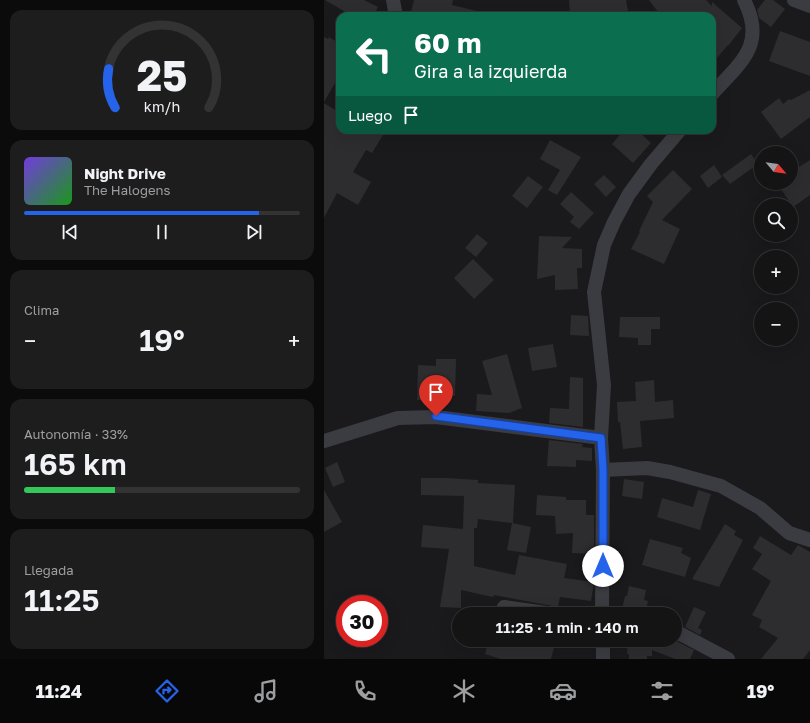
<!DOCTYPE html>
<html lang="es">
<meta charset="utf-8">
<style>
:root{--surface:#141415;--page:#1d1d1e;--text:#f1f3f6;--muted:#9d9ea0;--line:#333334;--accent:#2563eb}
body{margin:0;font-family:"Golos Text",sans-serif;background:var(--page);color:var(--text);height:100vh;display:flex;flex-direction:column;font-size:15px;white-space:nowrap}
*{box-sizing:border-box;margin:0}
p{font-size:13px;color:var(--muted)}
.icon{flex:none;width:22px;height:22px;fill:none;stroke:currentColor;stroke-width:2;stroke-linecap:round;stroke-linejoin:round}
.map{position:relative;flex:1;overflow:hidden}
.side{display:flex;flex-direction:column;gap:10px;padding:10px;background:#0b0b0c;width:324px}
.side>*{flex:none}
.hud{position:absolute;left:12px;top:12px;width:380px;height:122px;border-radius:12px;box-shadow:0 4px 16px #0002,0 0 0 1px var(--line);background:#0b6e4f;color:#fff;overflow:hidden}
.needle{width:26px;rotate:119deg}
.buttons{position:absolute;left:430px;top:146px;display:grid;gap:8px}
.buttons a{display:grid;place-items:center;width:44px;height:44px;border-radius:50%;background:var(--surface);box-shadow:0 4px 16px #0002,0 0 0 1px var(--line);font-size:20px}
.speed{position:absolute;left:12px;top:595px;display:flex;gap:8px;font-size:20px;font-weight:700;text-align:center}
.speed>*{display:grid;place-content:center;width:52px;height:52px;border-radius:50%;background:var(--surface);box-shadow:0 4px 16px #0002,0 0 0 1px var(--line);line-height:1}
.speed .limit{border:6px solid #d22;background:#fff;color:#111}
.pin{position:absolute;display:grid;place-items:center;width:34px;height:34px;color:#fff;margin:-41px -17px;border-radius:50% 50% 50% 0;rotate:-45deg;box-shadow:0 0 4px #0007}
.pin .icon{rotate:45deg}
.me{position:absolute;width:44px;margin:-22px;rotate:0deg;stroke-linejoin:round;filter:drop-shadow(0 0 3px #0008)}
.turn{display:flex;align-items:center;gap:14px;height:84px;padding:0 12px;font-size:18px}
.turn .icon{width:52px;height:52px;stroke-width:2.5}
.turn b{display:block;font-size:28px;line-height:34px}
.then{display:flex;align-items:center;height:38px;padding:0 12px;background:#0003;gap:8px;font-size:15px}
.big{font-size:30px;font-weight:600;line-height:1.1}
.side .widget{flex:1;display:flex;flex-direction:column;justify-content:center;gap:6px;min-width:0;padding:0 14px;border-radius:12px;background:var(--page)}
.side .dial{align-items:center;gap:0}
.dial svg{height:104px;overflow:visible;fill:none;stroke:var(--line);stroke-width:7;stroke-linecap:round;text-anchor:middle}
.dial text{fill:var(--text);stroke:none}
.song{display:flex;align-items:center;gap:12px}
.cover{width:48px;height:48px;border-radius:6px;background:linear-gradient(135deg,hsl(260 70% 55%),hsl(120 70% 35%))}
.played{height:4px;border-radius:2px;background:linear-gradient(90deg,var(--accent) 85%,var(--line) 85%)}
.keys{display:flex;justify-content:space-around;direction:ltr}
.heat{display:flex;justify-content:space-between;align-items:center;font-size:22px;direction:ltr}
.charge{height:6px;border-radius:3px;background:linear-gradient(90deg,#34c759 33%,var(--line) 0)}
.trip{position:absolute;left:128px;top:607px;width:230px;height:40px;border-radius:20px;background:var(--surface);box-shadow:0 4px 16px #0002,0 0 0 1px var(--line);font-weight:600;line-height:40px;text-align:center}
.dock{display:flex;height:64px;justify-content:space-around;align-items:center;background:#080808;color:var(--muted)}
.dock .icon{width:28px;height:28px}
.dock .active{color:var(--accent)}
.dock b{font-size:18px;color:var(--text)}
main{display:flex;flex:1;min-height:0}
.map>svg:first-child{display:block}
.building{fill:#2d2d30}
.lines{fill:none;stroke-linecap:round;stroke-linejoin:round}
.minor{stroke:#3b3c41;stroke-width:14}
.route-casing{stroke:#184099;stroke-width:10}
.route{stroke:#2563eb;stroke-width:7}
</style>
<main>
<section class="side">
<div class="widget dial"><svg viewBox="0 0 100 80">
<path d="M14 69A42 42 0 1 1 86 69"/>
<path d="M14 69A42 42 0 0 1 9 39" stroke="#2563eb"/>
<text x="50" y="56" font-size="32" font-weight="700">25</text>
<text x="50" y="72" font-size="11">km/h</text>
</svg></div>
<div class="widget">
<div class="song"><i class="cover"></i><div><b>Night Drive</b><p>The Halogens</p></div></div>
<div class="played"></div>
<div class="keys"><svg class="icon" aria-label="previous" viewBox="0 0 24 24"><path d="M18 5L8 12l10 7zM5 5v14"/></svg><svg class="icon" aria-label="pause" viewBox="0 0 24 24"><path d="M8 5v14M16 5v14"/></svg><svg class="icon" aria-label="next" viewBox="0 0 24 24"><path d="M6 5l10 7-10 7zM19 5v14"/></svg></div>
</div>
<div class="widget"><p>Clima</p>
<div class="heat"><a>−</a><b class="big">19°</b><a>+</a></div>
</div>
<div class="widget"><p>Autonomía · 33%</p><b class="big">165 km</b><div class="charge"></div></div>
<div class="widget"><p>Llegada</p><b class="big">11:25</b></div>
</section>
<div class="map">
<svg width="486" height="659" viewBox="0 0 486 659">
<rect width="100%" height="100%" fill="#1a1a1c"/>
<path class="building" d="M1 0H40L54 7 49 16H28Z
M90 0H129L128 5 157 12V16H86Z
M245 0H302L305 16H246Z
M325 0H382L388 6V2L418 28 404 46 402 45 403 46 388 64V16H337Z
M441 0H449L461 9 447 27 435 18 433 10Z
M456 31 486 42V76L445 61Z
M0 37 4 39 5 37 16 44V85L11 83 0 102Z
M486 90V117L457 139 437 112 455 98 459 104 465 99 467 100Z
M0 103 16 113V130H62L48 153 42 150 29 172 47 182 34 205 13 193 0 218Z
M300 130H313L327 143 309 163 288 144Z
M226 140 257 157 233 195 224 190 236 170 216 159Z
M427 154 434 164 406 184 398 175Z
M486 160V195L469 207 453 183H467V172Z
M390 165 398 177 384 188 376 176Z
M349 170 368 189 338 220 356 229 340 264 307 249 316 232 315 231 329 202 323 196Z
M280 175 292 187 282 197 270 184Z
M204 176 219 187 203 208 188 196Z
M247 192 270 213 255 229 246 222 250 217 236 204Z
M153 234 164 243 152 257 141 248Z
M215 236 248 237 238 248 258 249V268H253L254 289 231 290V275L213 279Z
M149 259 170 280 150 299 130 278Z
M247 315 264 316 265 336 246 335Z
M296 317H336V329H327V345H314V338L295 337Z
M229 344 233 367 208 371 204 348Z
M183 354 198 408 185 413 152 411 153 394 168 395 158 361Z
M112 359H132L131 396 115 395 114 401 93 400 94 365 112 366Z
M246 377 259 378V427L225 423 226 408 245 409Z
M330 380 331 402 349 400 350 418 316 421 318 447 299 449 296 422H294L293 402 312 401 311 382Z
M225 440 259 444 258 447 268 448V461L252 460V467L223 466Z
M13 462 21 482 9 487 1 468Z
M97 478H123L154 480V483L191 485 189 523 154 519 153 528H150V566L191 575 195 555 243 564 240 578 270 582 267 601 236 597 234 607 170 595 169 597 137 590V608L116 607 125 549 97 547 99 525 139 529 140 496 97 495Z
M300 479 320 482 318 499 298 496Z
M0 490 18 522 0 532Z
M374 490 387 494 376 530 333 517 338 498 369 507Z
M213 495 242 497V500H262V515H270V554L248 553 249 533 232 534 231 516 212 515Z
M188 523 207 527 202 553 183 550Z
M401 524 412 531 410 535 419 540 395 587 368 579Z
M436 536 467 555 474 545 486 552V650L479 659H437L454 638 435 627 438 620 428 615 447 581 428 569 438 554 429 548Z
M326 539 359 548 357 553 367 558 361 577 318 565Z
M305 586 322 590 320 600 324 601 321 614H297L301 596H303Z
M370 607 382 612 374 628 378 630 376 635 361 627Z
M165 640H232L227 659H177L161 654Z
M304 640H350L370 650 366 659H351L328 650V656H323V659H305V654H303Z"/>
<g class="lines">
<path class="minor" d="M69 0 72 16
M470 0 486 6
M388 94C416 63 443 45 420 0
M0 441 74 418 112 417 277 438
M279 470 323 468 346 472 397 486 436 508 465 533 486 540
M180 607 229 614
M278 614 279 470 277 438 280 385 270 292 280 245 290 222 305 194 327 164 356 130
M351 631 404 659
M279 640V659"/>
</g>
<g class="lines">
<defs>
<path id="route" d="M112 416 277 438 279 470V566"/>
</defs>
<use href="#route" class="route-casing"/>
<use href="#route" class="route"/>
</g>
</svg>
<div class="buttons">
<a><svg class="needle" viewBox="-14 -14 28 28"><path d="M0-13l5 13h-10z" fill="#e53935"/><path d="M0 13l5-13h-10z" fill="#9d9ea0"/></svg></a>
<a><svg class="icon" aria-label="search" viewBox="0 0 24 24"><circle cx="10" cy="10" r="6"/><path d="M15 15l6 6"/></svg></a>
<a>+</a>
<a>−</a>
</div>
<div class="speed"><div class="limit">30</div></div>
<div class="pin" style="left:112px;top:416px;background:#d93025"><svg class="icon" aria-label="arrive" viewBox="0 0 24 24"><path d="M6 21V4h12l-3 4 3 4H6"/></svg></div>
<svg class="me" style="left:279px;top:566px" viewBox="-20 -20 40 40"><circle r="19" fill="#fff"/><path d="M0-13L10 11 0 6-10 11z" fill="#2563eb"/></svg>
<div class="trip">11:25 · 1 min · 140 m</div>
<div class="hud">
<div class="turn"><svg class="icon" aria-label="left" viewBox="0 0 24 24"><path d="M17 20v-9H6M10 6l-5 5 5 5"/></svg><div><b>60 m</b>Gira a la izquierda</div></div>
<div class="then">Luego<svg class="icon" aria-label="arrive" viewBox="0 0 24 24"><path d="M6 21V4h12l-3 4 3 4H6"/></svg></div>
</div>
</div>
</main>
<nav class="dock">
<b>11:24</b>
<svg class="icon active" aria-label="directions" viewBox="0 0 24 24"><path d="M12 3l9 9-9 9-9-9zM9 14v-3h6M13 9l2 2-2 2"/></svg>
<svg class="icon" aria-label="music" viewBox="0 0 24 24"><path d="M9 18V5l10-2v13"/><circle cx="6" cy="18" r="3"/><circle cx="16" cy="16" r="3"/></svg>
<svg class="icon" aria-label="phone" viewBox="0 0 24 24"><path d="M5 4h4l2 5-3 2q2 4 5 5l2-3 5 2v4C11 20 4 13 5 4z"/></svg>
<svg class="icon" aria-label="climate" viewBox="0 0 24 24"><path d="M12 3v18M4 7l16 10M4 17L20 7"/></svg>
<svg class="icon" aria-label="car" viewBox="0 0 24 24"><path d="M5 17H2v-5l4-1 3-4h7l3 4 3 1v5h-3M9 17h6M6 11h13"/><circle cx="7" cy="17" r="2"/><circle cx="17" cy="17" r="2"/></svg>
<svg class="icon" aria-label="filters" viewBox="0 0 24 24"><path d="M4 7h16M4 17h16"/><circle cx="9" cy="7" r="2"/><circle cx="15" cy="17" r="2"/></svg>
<b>19°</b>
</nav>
